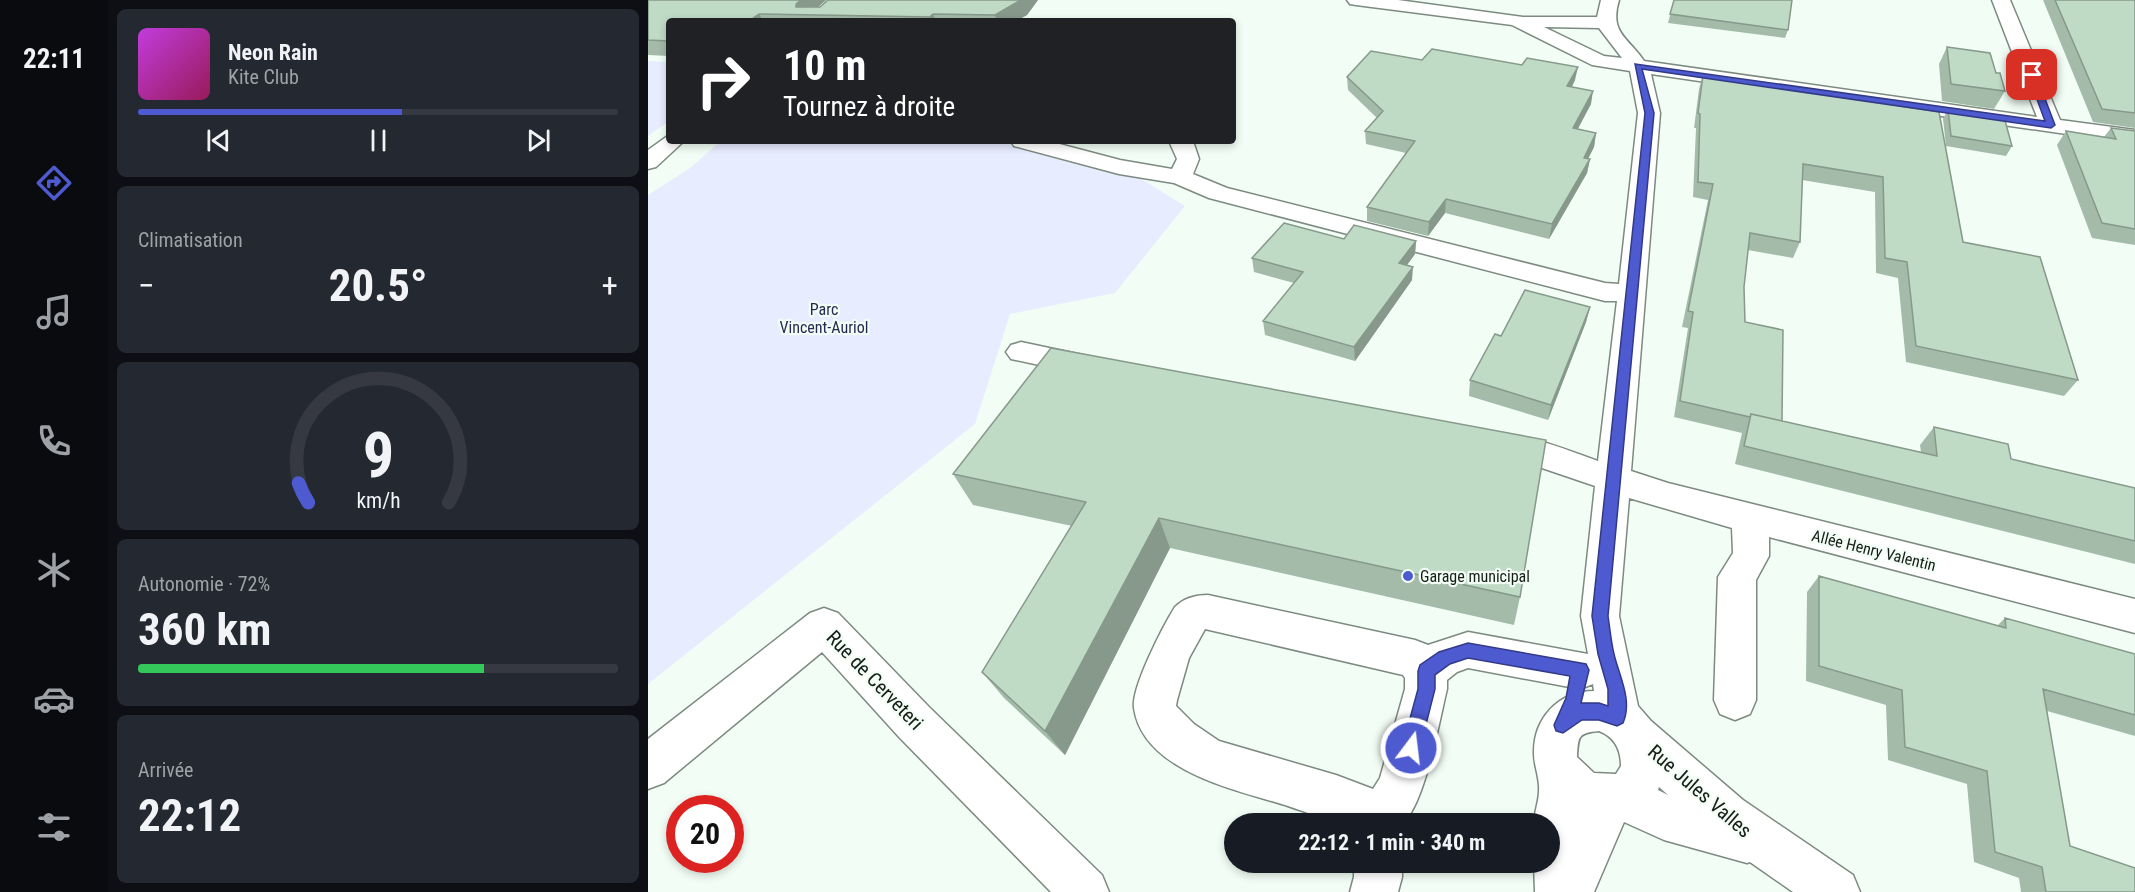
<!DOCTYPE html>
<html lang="fr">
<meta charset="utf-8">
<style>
:root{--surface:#171b24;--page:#242831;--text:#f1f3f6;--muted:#9ea1a6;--line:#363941;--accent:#4d5ad0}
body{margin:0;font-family:"Roboto Condensed",sans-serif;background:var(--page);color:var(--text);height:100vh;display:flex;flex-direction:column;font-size:22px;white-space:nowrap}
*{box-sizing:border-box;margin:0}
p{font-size:20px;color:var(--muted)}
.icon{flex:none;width:33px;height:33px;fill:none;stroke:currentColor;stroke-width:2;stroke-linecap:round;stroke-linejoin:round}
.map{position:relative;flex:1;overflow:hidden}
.sheet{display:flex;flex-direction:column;gap:9px;padding:9px;background:#0d0f14;width:540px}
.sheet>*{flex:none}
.banner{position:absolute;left:18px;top:18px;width:570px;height:126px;border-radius:6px;box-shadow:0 3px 9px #0003;background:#202124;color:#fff;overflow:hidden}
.speed{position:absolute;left:18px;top:795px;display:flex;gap:12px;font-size:30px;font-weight:700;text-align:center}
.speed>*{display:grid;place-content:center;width:78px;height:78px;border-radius:50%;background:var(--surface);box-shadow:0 3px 9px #0003;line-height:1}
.speed .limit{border:9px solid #d22;background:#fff;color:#111}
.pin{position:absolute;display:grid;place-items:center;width:51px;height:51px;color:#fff;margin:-26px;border-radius:12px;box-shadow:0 3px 9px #0006}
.me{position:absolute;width:66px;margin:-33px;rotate:15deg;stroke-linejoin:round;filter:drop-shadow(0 0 4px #0008)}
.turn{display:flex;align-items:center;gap:21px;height:126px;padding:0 18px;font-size:27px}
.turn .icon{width:78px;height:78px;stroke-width:2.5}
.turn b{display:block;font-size:42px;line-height:51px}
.big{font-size:45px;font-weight:700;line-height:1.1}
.sheet .tile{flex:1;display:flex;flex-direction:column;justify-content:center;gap:9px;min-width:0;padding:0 21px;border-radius:9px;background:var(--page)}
.sheet .dial{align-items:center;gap:0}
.dial svg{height:156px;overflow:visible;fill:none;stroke:var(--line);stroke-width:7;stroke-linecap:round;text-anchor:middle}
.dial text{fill:var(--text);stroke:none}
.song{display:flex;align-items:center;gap:18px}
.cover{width:72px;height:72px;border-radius:9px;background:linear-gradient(135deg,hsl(290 70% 55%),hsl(330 70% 35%))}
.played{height:6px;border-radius:3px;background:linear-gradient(90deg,var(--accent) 55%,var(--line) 55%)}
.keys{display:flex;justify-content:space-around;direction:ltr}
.heat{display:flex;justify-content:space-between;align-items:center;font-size:33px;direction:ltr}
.charge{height:9px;border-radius:4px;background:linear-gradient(90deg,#34c759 72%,var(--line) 0)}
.trip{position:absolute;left:576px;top:813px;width:336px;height:60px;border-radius:30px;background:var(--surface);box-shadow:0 3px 9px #0003;font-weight:700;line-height:60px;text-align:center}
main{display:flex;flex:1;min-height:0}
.tab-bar{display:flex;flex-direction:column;width:108px;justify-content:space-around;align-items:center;background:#090b0e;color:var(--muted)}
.tab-bar .icon{width:42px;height:42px}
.tab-bar .current{color:var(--accent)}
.tab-bar b{font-size:27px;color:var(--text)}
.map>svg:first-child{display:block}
.green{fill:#e7ecff}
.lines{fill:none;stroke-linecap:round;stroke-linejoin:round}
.minor-casing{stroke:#7d8a80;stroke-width:3}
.minor{fill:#fff;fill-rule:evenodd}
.wall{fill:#a4bba9}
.shaded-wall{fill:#86998a}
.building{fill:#bfdac5;stroke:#86998a;stroke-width:1.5}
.route{fill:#4d5ad0;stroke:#323a87;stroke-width:1.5}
.poi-dot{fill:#4d5ad0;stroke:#f2fef5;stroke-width:2}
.labels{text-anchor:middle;stroke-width:4.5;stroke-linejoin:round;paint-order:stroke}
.park-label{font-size:16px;fill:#242b52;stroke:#f2fef5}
.street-label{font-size:16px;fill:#171c18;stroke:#f2fef5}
.poi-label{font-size:16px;fill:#171c18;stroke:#f2fef5;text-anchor:start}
.near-street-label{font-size:20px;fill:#171c18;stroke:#f2fef5}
</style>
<main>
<nav class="tab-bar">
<b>22:11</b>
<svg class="icon current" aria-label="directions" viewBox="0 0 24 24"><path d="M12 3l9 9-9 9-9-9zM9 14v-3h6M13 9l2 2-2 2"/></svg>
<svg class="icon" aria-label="music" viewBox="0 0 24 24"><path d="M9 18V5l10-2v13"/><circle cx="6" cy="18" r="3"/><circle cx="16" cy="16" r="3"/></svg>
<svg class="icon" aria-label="phone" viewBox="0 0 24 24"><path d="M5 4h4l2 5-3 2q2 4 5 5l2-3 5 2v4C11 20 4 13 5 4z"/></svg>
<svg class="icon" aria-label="climate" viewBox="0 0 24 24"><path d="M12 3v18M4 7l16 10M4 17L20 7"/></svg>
<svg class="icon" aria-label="car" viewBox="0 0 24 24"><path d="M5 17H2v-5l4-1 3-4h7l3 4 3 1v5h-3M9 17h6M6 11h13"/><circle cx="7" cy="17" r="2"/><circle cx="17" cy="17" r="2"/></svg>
<svg class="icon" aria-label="filters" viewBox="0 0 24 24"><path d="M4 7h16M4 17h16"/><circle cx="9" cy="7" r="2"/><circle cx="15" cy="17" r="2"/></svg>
</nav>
<section class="sheet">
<div class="tile">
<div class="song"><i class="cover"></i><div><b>Neon Rain</b><p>Kite Club</p></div></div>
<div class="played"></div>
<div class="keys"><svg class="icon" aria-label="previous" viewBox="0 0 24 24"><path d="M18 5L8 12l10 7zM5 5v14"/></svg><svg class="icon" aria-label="pause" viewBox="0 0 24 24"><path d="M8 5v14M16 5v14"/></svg><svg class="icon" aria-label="next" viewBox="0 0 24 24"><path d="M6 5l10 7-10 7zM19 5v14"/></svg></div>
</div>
<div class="tile"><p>Climatisation</p>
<div class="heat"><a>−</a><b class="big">20.5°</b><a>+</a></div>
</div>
<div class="tile dial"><svg viewBox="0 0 100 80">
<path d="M14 69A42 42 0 1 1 86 69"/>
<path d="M14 69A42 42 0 0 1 9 59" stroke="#4d5ad0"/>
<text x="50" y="56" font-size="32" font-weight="700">9</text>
<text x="50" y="72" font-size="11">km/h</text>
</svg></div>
<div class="tile"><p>Autonomie · 72%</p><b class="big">360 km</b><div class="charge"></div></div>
<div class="tile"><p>Arrivée</p><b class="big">22:12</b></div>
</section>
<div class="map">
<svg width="1487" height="892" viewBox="0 0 1487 892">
<rect width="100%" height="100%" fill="#f2fef5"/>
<path class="green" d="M0 61 21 62V121L0 136Z
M73 141H355L490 177 537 206 467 293 362 314 327 424 0 684V195L42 168Z"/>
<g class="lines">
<defs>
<path id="minor" d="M699 0H750L875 17H949L953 0H971C961 33 980 37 996 61L1389 117 1344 0H1362L1412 120 1487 130V144L1003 74 1012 113 983 471 1020 483 1487 599V633L1121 537V556L1108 580V700L1102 714 1087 720 1072 714 1066 700 1070 577 1085 553 1084 528 981 498 971 616 990 706 1003 721 1095 800 1205 875 1212 892H1145L1102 862 1099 863 1016 840 976 822 946 892H887L886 862H902V824H886C886 812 891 802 891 791 892 778 886 766 886 754 885 718 911 691 946 691L945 684 932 689 820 668 809 672 799 680V689C792 717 776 810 753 824 735 824 711 827 693 823 675 819 655 811 637 805 588 790 495 771 486 708 483 688 515 626 527 607 536 598 548 595 560 595L767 640 780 645 820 632 940 654 933 616 947 486 894 468 839 455 834 446 839 437C868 428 921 451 950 461L969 301H957L561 198 526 183 471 174 366 146 363 141H400L472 160 524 169 529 159 521 141H545L551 159 545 174 579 188 957 283 971 284 990 113 982 71 944 65 864 25 708 5 702 4ZM896 27 951 28 974 58 956 56ZM557 629 755 675 757 678V689L732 778 725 789 688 775 571 741 546 724 528 706 529 700 541 658ZM951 731C967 737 973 750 973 766L968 774 946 773 929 757C930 736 930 733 951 731ZM1011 787 1020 795 1010 790Z
M21 135V141H36L8 167 0 169V150Z
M373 342 453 359 457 366 453 373 442 376 363 359 358 352 363 345Z
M176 608 190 613 281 707 454 875 461 892H403L251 737 174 652 16 783 0 789V739L162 613Z
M706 862H754V877L750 892H702L706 877Z"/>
</defs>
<use href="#minor" class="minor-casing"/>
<use href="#minor" class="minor"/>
</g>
<path class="wall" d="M0 0H178L170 7H172L180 0H390L379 15 368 21H21V56L0 55Z
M1026 0 1140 30 1137 38 1020 23Z
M1395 0H1487V128L1445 122Z
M1299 47 1348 73 1357 91 1346 109 1294 101 1291 64Z
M774 60 927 80 924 87 943 104 929 129 948 133 946 147 940 159H942L939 173 901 239 797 213 780 236 719 221V207L758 153 718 144 717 131 729 118 700 90 699 77Z
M1055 75 1291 112 1315 242 1430 380 1416 396 1258 362 1250 278 1228 273 1227 192 1154 180 1152 242 1145 258 1100 250 1096 287 1097 322 1134 421 1273 452 1272 445 1286 427 1363 459 1487 488V564L1087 464 1094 433 1026 417 1040 328 1034 327 1060 200 1045 197 1048 128H1046L1051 89Z
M1300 109 1364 146 1358 156 1298 146 1295 119Z
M1463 128 1487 131V245L1444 238 1409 145 1418 131 1456 137Z
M696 239 768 241 767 254 759 265 764 280 707 361 617 335 615 321 646 283 606 272 604 258Z
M942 307 938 322 900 420 821 396 822 380 853 336Z
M403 348 872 597 866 625 522 548 417 755 356 698 334 672 424 526 325 505 305 474Z
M1171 576 1349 626 1357 618 1487 654V736L1399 711 1422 846 1487 892H1373L1371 878 1326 862 1319 784 1240 760 1238 705 1158 681 1159 592Z"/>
<path class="shaded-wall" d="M153 0H178L161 15H154L148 4Z
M373 0H390L379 15 368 21H349L347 15Z
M111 14 115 21H101Z
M285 14 288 21H284L282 17Z
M930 67 927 80 917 100 919 86Z
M945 91 943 104 923 142 925 128Z
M948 133 946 147 933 172 936 158Z
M942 159 939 173 901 239 904 224Z
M798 199 797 213 780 236 781 222Z
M768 241 767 254 751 276V263Z
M765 267 764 280 707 361 706 347Z
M942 307 938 322 900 420 903 405Z
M511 518 522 548 417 755 397 731Z"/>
<path class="building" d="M0 0H153L148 4V7H172L180 0H373L347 15 285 14 282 17 111 14 101 21H21V41L0 40Z
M1026 0H1144L1140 30 1022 14Z
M1407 0H1487V113L1454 109Z
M1299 47 1342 53 1348 73H1352L1357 91 1303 84Z
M784 49 874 65 879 58 930 67 919 86 945 91 925 128 948 133 936 158 942 159 904 224 798 199 781 222 719 207 767 141 717 131 735 111 699 77 723 51 774 60Z
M1055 75 1291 112 1315 242 1392 257 1430 380 1268 346 1259 262 1237 258 1235 177 1155 164 1152 242 1102 233 1096 287 1097 322 1135 330 1134 421 1103 414 1102 417 1032 401 1045 312 1040 311 1065 184 1050 182 1052 114 1050 113Z
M1300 109 1356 117 1364 146 1303 136Z
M1463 128 1487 131V229L1454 223 1418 131 1468 139Z
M636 223 696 239 706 225 768 241 751 263 765 267 706 347 615 321 655 272 604 258Z
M877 290 942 307 903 405 822 380 847 334 853 336Z
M403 348 898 440 872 597 511 518 397 731 334 672 438 502 305 474Z
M1103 414 1289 456 1286 427 1360 444 1363 459 1487 488V541L1096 446Z
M1171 576 1358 628 1357 618 1487 654V715L1395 689 1422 846 1487 868V892H1398L1394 867 1347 852 1339 771 1257 747 1254 690 1171 666Z"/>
<path class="route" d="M987 64 1397 121 1380 75 1384 73 1388 75 1407 125 1403 128 994 69 1006 113 960 616C962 629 963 642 966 654 971 676 985 700 975 723L969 726 951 720H934L915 733 908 731 906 725 918 698 922 676 820 658 802 664 787 675V689L772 748 769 755 763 758 756 755 754 748 770 689V671L772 665 791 652 820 643 938 664 941 670 933 703H951L960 706V689L950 654 944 616 997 113Z"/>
<circle class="poi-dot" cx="760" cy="576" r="6"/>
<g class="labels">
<g class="park-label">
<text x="176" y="315">Parc<tspan x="176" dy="18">Vincent-Auriol</tspan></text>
</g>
<g class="street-label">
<text transform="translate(1226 550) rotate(14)" y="6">Allée Henry Valentin</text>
</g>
<g class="poi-label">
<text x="772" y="582">Garage municipal</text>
</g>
<g class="near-street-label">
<text transform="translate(227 680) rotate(46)" y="7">Rue de Cerveteri</text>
<text transform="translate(1052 791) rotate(41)" y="7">Rue Jules Valles</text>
</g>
</g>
</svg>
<div class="speed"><div class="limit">20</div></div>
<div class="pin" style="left:1384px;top:75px;background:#d93025"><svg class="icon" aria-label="arrive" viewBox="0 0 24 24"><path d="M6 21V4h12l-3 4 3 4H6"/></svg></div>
<svg class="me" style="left:763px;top:748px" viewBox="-20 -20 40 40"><circle r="17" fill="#4d5ad0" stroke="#fff" stroke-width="3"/><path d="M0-11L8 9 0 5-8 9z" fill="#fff"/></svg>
<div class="trip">22:12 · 1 min · 340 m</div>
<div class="banner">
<div class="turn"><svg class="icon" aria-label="right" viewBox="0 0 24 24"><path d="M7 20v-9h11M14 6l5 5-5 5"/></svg><div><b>10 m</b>Tournez à droite</div></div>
</div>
</div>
</main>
